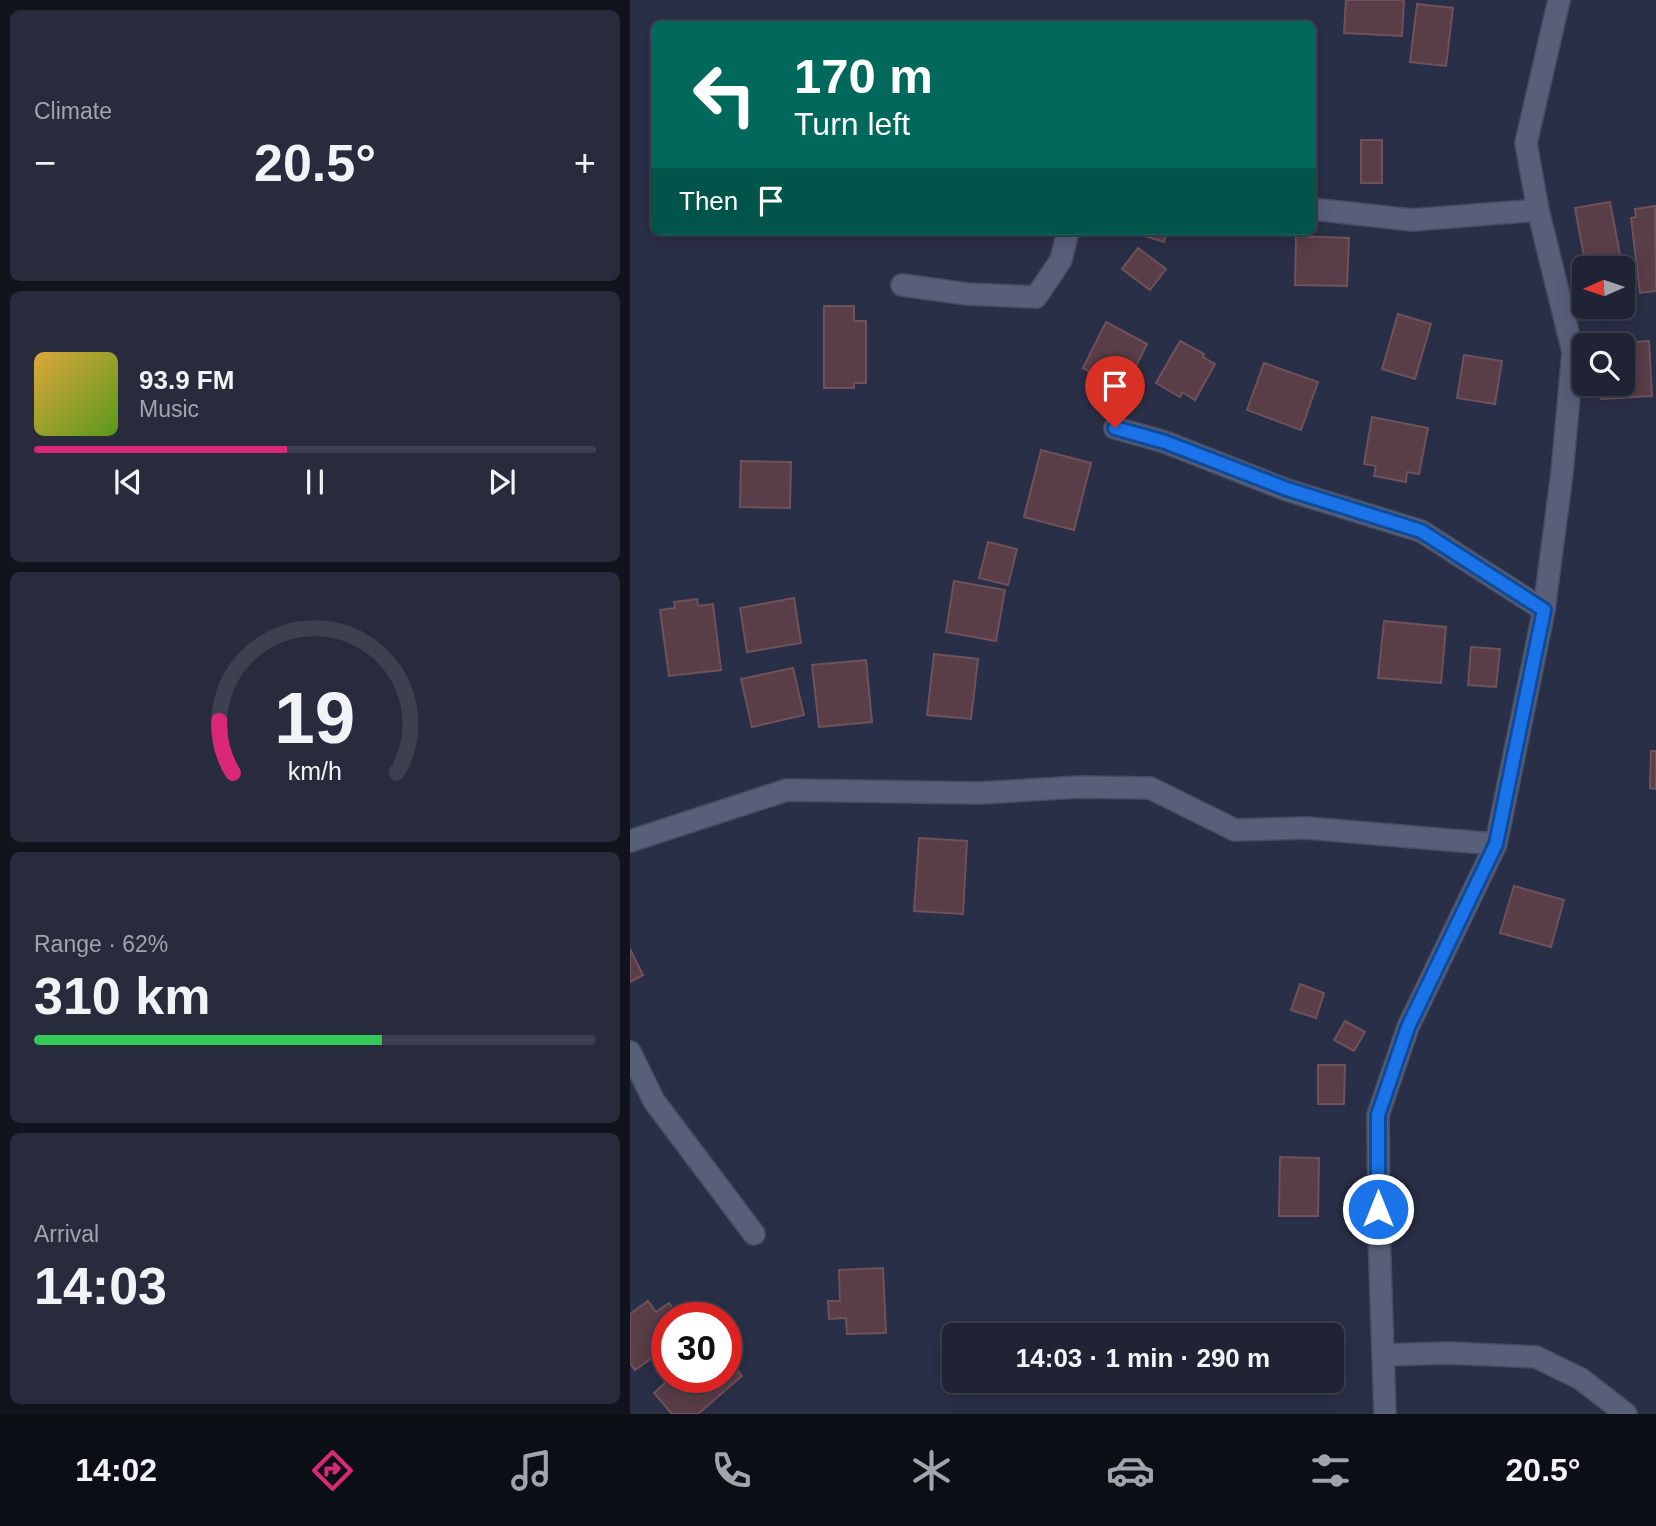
<!DOCTYPE html>
<meta charset="utf-8">
<style>
:root{--surface:#1f2334;--page:#272b3c;--text:#f1f3f6;--muted:#a1a4ac;--line:#3c404f;--accent:#db2777}
body{margin:0;font-family:Arial,sans-serif;background:var(--page);color:var(--text);height:100vh;display:flex;flex-direction:column;font-size:26px;white-space:nowrap}
*{box-sizing:border-box;margin:0}
p{font-size:23px;color:var(--muted)}
.icon{flex:none;width:38px;height:38px;fill:none;stroke:currentColor;stroke-width:2;stroke-linecap:round;stroke-linejoin:round}
.map{position:relative;flex:1;overflow:hidden}
.side{display:flex;flex-direction:column;gap:10px;padding:10px;background:#11131d;width:630px}
.side>*{flex:none}
.top-card{position:absolute;left:21px;top:21px;width:665px;height:214px;border-radius:10px;box-shadow:0 4px 18px #0003,0 0 0 2px var(--line);background:#00695c;color:#fff;overflow:hidden}
.needle{width:46px;rotate:267deg}
.buttons{position:absolute;left:942px;top:256px;display:grid;gap:14px}
.buttons a{display:grid;place-items:center;width:63px;height:63px;border-radius:10px;background:var(--surface);box-shadow:0 4px 18px #0003,0 0 0 2px var(--line);font-size:35px}
.speed{position:absolute;left:21px;top:1302px;display:flex;gap:14px;font-size:35px;font-weight:700;text-align:center}
.speed>*{display:grid;place-content:center;width:91px;height:91px;border-radius:50%;background:var(--surface);box-shadow:0 4px 18px #0003,0 0 0 2px var(--line);line-height:1}
.speed .limit{border:10px solid #d22;background:#fff;color:#111}
.pin{position:absolute;display:grid;place-items:center;width:60px;height:60px;color:#fff;margin:-72px -30px;border-radius:50% 50% 50% 0;rotate:-45deg;box-shadow:0 0 7px #0007}
.pin .icon{rotate:45deg}
.me{position:absolute;width:77px;margin:-38px;rotate:0deg;stroke-linejoin:round;filter:drop-shadow(0 0 5px #0008)}
.turn{display:flex;align-items:center;gap:24px;height:147px;padding:0 28px;font-size:32px}
.turn .icon{width:91px;height:91px;stroke-width:2.5}
.turn b{display:block;font-size:49px;line-height:60px}
.then{display:flex;align-items:center;height:66px;padding:0 28px;background:#0003;gap:14px;font-size:26px}
.big{font-size:52px;font-weight:800;line-height:1.1}
.side .tile{flex:1;display:flex;flex-direction:column;justify-content:center;gap:10px;min-width:0;padding:0 24px;border-radius:10px;background:var(--page)}
.side .dial{align-items:center;gap:0}
.dial svg{height:182px;overflow:visible;fill:none;stroke:var(--line);stroke-width:7;stroke-linecap:round;text-anchor:middle}
.dial text{fill:var(--text);stroke:none}
.song{display:flex;align-items:center;gap:21px}
.cover{width:84px;height:84px;border-radius:10px;background:linear-gradient(135deg,hsl(40 70% 55%),hsl(90 70% 35%))}
.played{height:7px;border-radius:4px;background:linear-gradient(90deg,var(--accent) 45%,var(--line) 45%)}
.keys{display:flex;justify-content:space-around;direction:ltr}
.heat{display:flex;justify-content:space-between;align-items:center;font-size:38px;direction:ltr}
.charge{height:10px;border-radius:5px;background:linear-gradient(90deg,#34c759 62%,var(--line) 0)}
.trip{position:absolute;left:312px;top:1323px;width:402px;height:70px;border-radius:10px;background:var(--surface);box-shadow:0 4px 18px #0003,0 0 0 2px var(--line);font-weight:800;line-height:70px;text-align:center}
.dock{display:flex;height:112px;justify-content:space-around;align-items:center;background:#0c0e15;color:var(--muted)}
.dock .icon{width:49px;height:49px}
.dock .on{color:var(--accent)}
.dock b{font-size:32px;color:var(--text)}
main{display:flex;flex:1;min-height:0}
.map>svg:first-child{display:block}
.building{fill:#593d47;stroke:#6e515b;stroke-width:2}
.lines{fill:none;stroke-linecap:round;stroke-linejoin:round}
.street-casing{stroke:#474c5f;stroke-width:24}
.street{stroke:#585f79;stroke-width:21}
.route-casing{stroke:#114b97;stroke-width:18}
.route{stroke:#1a73e8;stroke-width:12}
</style>
<main>
<section class="side">
<div class="tile"><p>Climate</p>
<div class="heat"><a>−</a><b class="big">20.5°</b><a>+</a></div>
</div>
<div class="tile">
<div class="song"><i class="cover"></i><div><b>93.9 FM</b><p>Music</p></div></div>
<div class="played"></div>
<div class="keys"><svg class="icon" aria-label="previous" viewBox="0 0 24 24"><path d="M18 5L8 12l10 7zM5 5v14"/></svg><svg class="icon" aria-label="pause" viewBox="0 0 24 24"><path d="M8 5v14M16 5v14"/></svg><svg class="icon" aria-label="next" viewBox="0 0 24 24"><path d="M6 5l10 7-10 7zM19 5v14"/></svg></div>
</div>
<div class="tile dial"><svg viewBox="0 0 100 80">
<path d="M14 69A42 42 0 1 1 86 69"/>
<path d="M14 69A42 42 0 0 1 8 46" stroke="#db2777"/>
<text x="50" y="56" font-size="32" font-weight="700">19</text>
<text x="50" y="72" font-size="11">km/h</text>
</svg></div>
<div class="tile"><p>Range · 62%</p><b class="big">310 km</b><div class="charge"></div></div>
<div class="tile"><p>Arrival</p><b class="big">14:03</b></div>
</section>
<div class="map">
<svg width="1026" height="1414" viewBox="0 0 1026 1414">
<rect width="100%" height="100%" fill="#292f46"/>
<path class="building" d="M716 0H774L772 36 714 33Z
M787 4 823 8 816 66 780 62Z
M731 140H752V183H731Z
M980 202 991 260 956 267 945 208Z
M1025 206 1026 291 1010 293 1001 218 1006 217 1005 209Z
M517 231H537L534 242 515 236Z
M666 236 719 238 717 286 665 285Z
M508 248 536 269 520 290 492 269Z
M194 306H224V321H236V383H224V388H194Z
M768 314 801 324 785 379 752 369Z
M476 322 517 344 494 390 453 368Z
M550 341 574 354 573 357 585 364 565 400 552 392 550 397 526 383Z
M1019 341 1022 396 971 399 970 383H992V345L968 344Z
M834 355 872 361 865 404 827 398Z
M634 363 688 382 671 430 617 410Z
M742 417 798 428 789 474 777 472 776 482 744 476 746 466 734 464Z
M411 450 461 463 444 530 394 517Z
M111 461 161 462 160 508 110 507Z
M358 542 387 549 378 585 349 578Z
M324 581 375 590 366 641 316 632Z
M164 598 171 643 117 652 110 608Z
M67 599 68 606 83 604 91 670 39 676 30 610 45 608 44 602Z
M754 621 816 627 811 683 748 678Z
M841 647 870 649 866 687 838 685Z
M304 654 348 659 341 719 297 715Z
M236 660 242 722 189 727 182 665Z
M163 668 174 715 122 727 111 679Z
M1021 751H1026V789L1020 788Z
M289 838 337 841 333 914 284 911Z
M884 886 934 900 921 947 870 933Z
M0 949 13 975 0 982Z
M670 984 694 993 686 1018 661 1010Z
M715 1021 735 1032 724 1051 704 1040Z
M688 1065H715L714 1104H688Z
M650 1157 689 1158 688 1216H649Z
M253 1268 256 1333 217 1334 216 1318 199 1319 198 1301H210L209 1270Z
M18 1301 26 1312 39 1303 50 1318H37V1347L5 1370 0 1363V1314Z
M96 1357 112 1376 68 1414H42L24 1393 41 1377H96Z"/>
<g class="lines">
<defs>
<path id="street" d="M682 209 782 220 908 210
M272 285 337 294 406 297 431 260 438 231
M485 428 535 442 657 490 791 531 914 610
M0 841 157 790 349 793 450 787 520 788 605 830 677 828 866 844
M0 1052 24 1101 124 1234
M754 1355 818 1353 906 1357 951 1379 996 1414
M755 1414 749 1233 748 1115 778 1027 866 844 914 610 932 473 943 352 908 210 896 143 929 0"/>
</defs>
<use href="#street" class="street-casing"/>
<use href="#street" class="street"/>
</g>
<g class="lines">
<defs>
<path id="route" d="M485 428 535 442 657 489 791 531 914 610 866 844 778 1027 748 1115V1209"/>
</defs>
<use href="#route" class="route-casing"/>
<use href="#route" class="route"/>
</g>
</svg>
<div class="buttons">
<a><svg class="needle" viewBox="-14 -14 28 28"><path d="M0-13l5 13h-10z" fill="#e53935"/><path d="M0 13l5-13h-10z" fill="#a1a4ac"/></svg></a>
<a><svg class="icon" aria-label="search" viewBox="0 0 24 24"><circle cx="10" cy="10" r="6"/><path d="M15 15l6 6"/></svg></a>
</div>
<div class="speed"><div class="limit">30</div></div>
<div class="pin" style="left:485px;top:428px;background:#d93025"><svg class="icon" aria-label="arrive" viewBox="0 0 24 24"><path d="M6 21V4h12l-3 4 3 4H6"/></svg></div>
<svg class="me" style="left:748px;top:1209px" viewBox="-20 -20 40 40"><circle r="17" fill="#1a73e8" stroke="#fff" stroke-width="3"/><path d="M0-11L8 9 0 5-8 9z" fill="#fff"/></svg>
<div class="trip">14:03 · 1 min · 290 m</div>
<div class="top-card">
<div class="turn"><svg class="icon" aria-label="left" viewBox="0 0 24 24"><path d="M17 20v-9H6M10 6l-5 5 5 5"/></svg><div><b>170 m</b>Turn left</div></div>
<div class="then">Then<svg class="icon" aria-label="arrive" viewBox="0 0 24 24"><path d="M6 21V4h12l-3 4 3 4H6"/></svg></div>
</div>
</div>
</main>
<nav class="dock">
<b>14:02</b>
<svg class="icon on" aria-label="directions" viewBox="0 0 24 24"><path d="M12 3l9 9-9 9-9-9zM9 14v-3h6M13 9l2 2-2 2"/></svg>
<svg class="icon" aria-label="music" viewBox="0 0 24 24"><path d="M9 18V5l10-2v13"/><circle cx="6" cy="18" r="3"/><circle cx="16" cy="16" r="3"/></svg>
<svg class="icon" aria-label="phone" viewBox="0 0 24 24"><path d="M5 4h4l2 5-3 2q2 4 5 5l2-3 5 2v4C11 20 4 13 5 4z"/></svg>
<svg class="icon" aria-label="climate" viewBox="0 0 24 24"><path d="M12 3v18M4 7l16 10M4 17L20 7"/></svg>
<svg class="icon" aria-label="car" viewBox="0 0 24 24"><path d="M5 17H2v-5l4-1 3-4h7l3 4 3 1v5h-3M9 17h6M6 11h13"/><circle cx="7" cy="17" r="2"/><circle cx="17" cy="17" r="2"/></svg>
<svg class="icon" aria-label="filters" viewBox="0 0 24 24"><path d="M4 7h16M4 17h16"/><circle cx="9" cy="7" r="2"/><circle cx="15" cy="17" r="2"/></svg>
<b>20.5°</b>
</nav>
